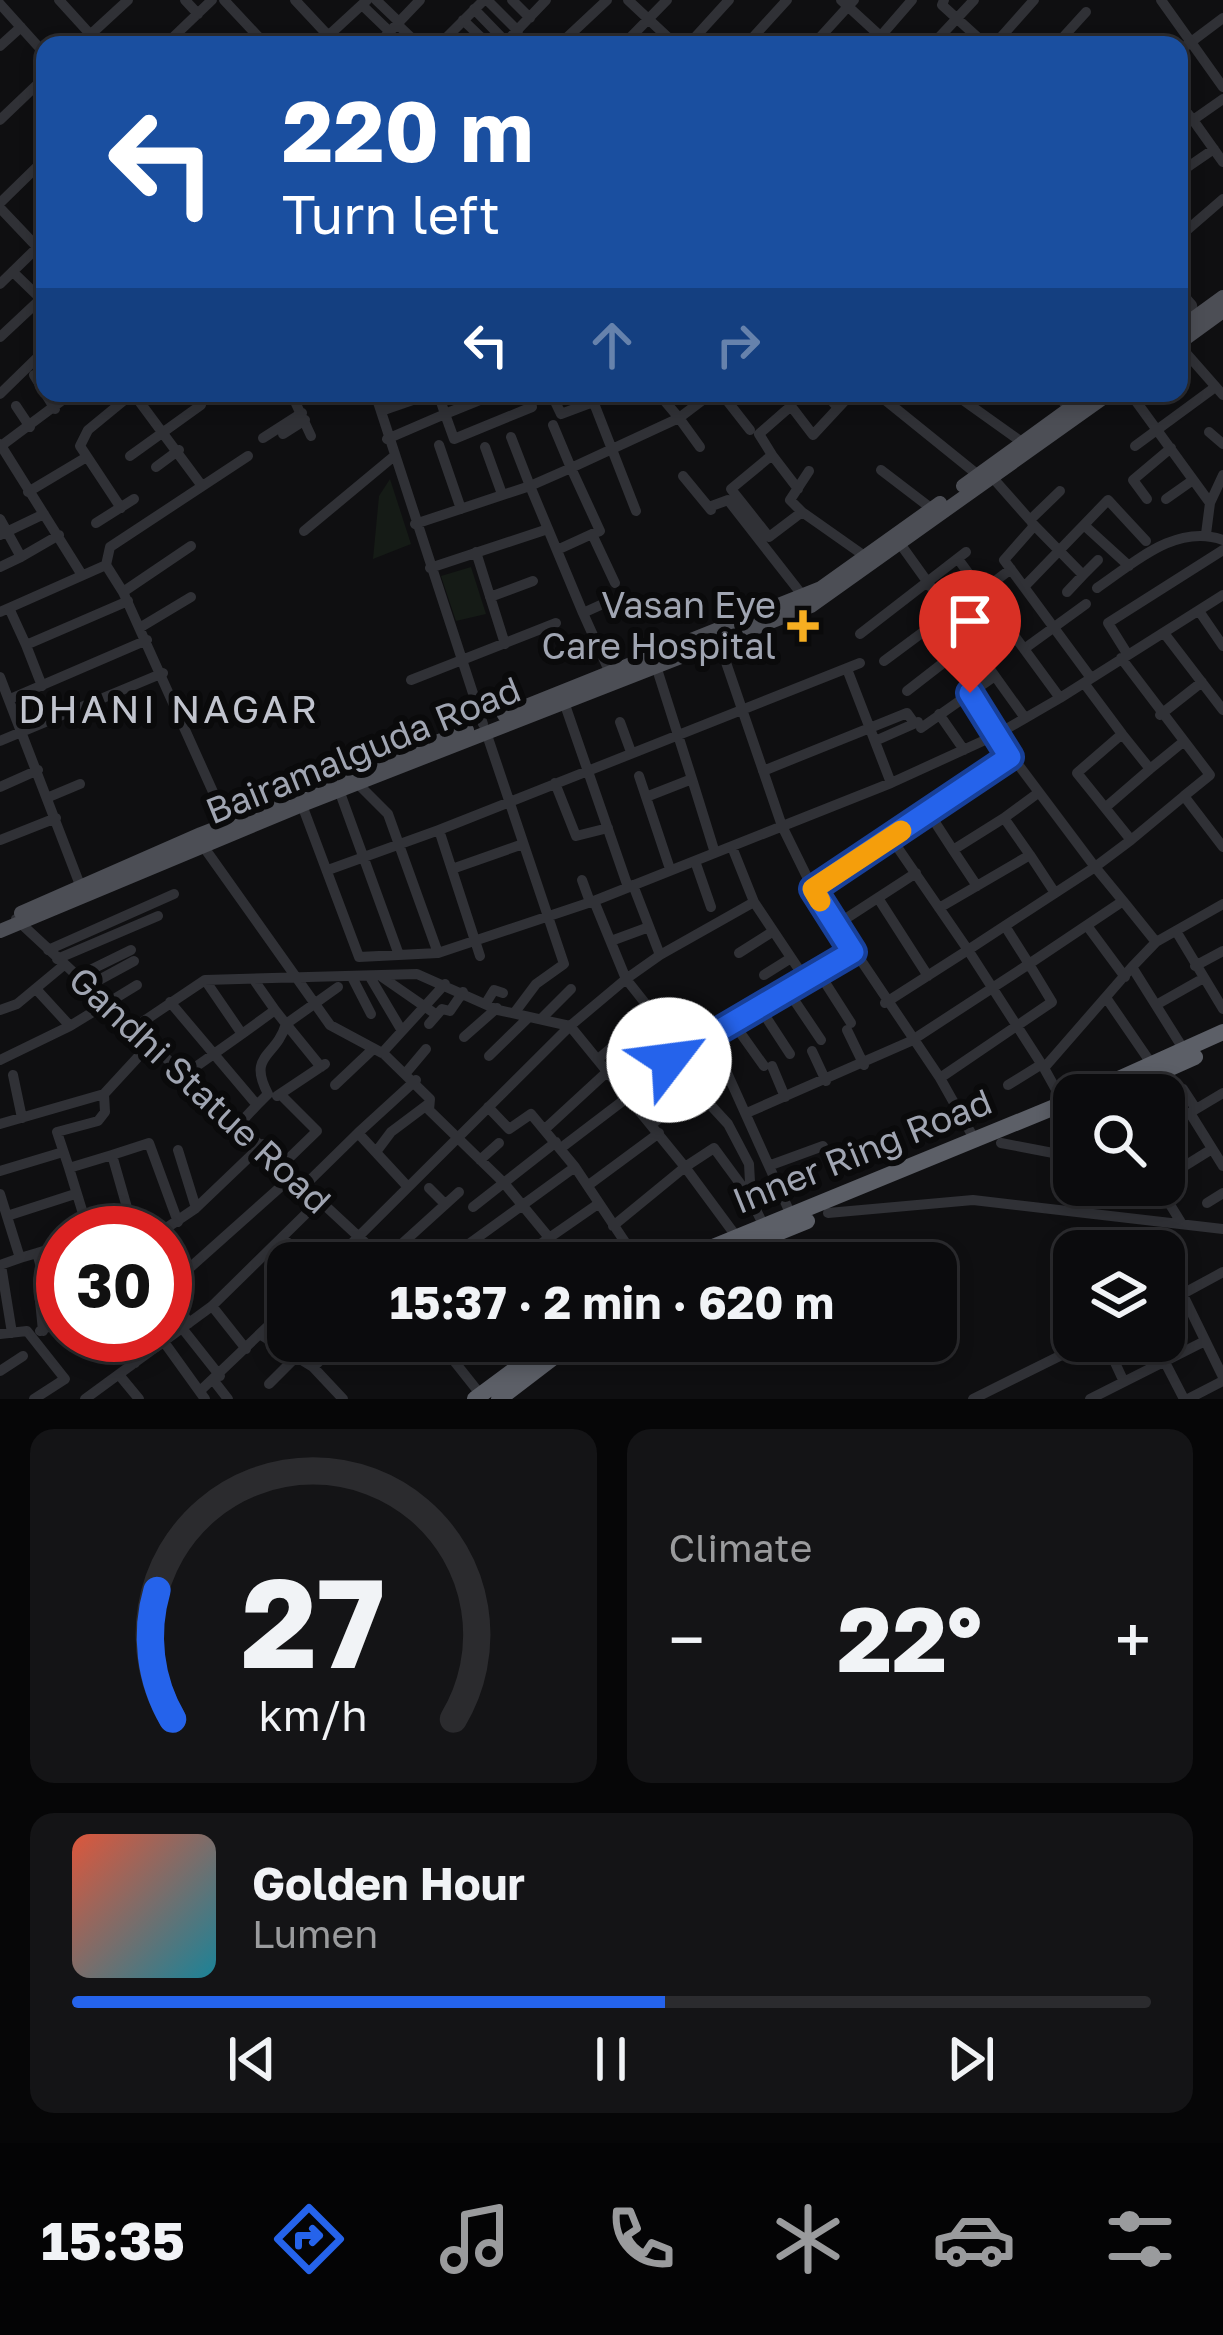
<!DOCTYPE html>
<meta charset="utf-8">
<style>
:root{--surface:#0b0b0d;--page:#141416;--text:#f1f3f6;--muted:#9a9b9d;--line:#2b2b2e;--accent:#2563eb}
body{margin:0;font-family:"Golos Text",sans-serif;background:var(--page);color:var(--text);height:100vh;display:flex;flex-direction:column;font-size:45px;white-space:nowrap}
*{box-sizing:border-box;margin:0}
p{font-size:39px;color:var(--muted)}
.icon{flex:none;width:66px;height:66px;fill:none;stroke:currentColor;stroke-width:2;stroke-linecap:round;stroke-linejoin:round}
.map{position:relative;height:1399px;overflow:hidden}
.sheet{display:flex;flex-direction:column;gap:30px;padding:30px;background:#060607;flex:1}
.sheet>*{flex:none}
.guide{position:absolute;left:36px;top:36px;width:1152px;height:366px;border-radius:24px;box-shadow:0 6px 18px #0003,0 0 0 3px var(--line);background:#1a4fa0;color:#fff;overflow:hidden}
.fabs{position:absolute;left:1053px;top:1074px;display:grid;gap:24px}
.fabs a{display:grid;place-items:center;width:132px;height:132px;border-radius:24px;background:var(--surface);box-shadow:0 6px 18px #0003,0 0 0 3px var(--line);font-size:60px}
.speed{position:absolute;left:36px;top:1206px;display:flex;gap:24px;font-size:60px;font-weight:700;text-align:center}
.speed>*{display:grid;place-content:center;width:156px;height:156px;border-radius:50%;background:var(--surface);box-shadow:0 6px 18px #0003,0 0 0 3px var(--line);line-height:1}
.speed .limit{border:18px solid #d22;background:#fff;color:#111}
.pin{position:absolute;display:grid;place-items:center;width:102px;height:102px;color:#fff;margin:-123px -51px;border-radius:50% 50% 50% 0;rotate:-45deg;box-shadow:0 0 12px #0007}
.pin .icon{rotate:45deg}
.me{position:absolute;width:132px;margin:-66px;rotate:60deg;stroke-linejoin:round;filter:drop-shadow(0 0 9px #0008)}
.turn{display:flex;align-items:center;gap:42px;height:252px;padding:0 48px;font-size:54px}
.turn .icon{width:156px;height:156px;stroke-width:2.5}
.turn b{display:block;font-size:84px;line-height:102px}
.lanes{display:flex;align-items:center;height:114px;padding:0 48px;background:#0003;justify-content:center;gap:60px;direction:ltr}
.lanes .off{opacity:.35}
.big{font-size:90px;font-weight:700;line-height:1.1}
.sheet .widget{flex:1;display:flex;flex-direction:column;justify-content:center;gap:18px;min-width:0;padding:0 42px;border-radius:24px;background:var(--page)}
.sheet .dial{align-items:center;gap:0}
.dial svg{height:312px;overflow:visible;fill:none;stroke:var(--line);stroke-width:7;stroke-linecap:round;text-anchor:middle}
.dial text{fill:var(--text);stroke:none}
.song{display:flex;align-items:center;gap:36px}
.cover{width:144px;height:144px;border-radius:18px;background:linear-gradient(135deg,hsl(10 70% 55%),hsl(190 70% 35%))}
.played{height:12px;border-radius:6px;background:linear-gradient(90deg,var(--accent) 55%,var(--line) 55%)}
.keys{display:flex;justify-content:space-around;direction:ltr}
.heat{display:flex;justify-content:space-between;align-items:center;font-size:66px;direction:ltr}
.sheet .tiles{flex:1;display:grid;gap:30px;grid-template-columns:1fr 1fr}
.widget:last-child{grid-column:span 2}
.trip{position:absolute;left:267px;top:1242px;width:690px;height:120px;border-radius:24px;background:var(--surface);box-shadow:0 6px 18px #0003,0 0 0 3px var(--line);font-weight:700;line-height:120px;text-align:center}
.dock{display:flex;height:192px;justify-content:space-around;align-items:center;background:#040405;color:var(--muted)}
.dock .icon{width:84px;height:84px}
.dock .selected{color:var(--accent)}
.dock b{font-size:54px;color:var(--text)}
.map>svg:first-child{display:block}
.green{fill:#151b16}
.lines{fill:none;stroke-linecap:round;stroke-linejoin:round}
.minor{stroke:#303136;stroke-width:10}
.major{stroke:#4c4e55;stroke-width:14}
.highway{stroke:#5c5f67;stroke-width:16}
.route-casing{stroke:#184099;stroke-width:30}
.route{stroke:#2563eb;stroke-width:21}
.slow{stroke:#f59e0b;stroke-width:21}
.poi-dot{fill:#f6ae21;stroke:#0a0a0b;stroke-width:4.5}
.labels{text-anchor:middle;stroke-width:12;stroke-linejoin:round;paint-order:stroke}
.poi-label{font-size:36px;fill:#a0a5b2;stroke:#0a0a0b;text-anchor:end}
.street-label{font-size:36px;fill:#a0a5b2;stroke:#0a0a0b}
.neighbourhood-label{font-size:39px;letter-spacing:3px;fill:#c1c4ce;stroke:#0a0a0b}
</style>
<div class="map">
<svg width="1223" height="1399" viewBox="0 0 1223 1399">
<rect width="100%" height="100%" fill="#0f0f11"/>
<path class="green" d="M390 479 411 544 373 559 379 496Z
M471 567 486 614 456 621 441 576Z"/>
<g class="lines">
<path class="minor" d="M59 0 100 45
M185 0 198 14
M224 0 266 45
M295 0 337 45
M376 0 399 22
M487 0 518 31
M512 0 530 18
M628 0 676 45
M841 0 890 45
M944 0 942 5 986 45
M1161 0 1223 87
M0 4 45 54
M362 5 390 32
M474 9 506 42
M463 20 489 45
M397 24 419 45
M90 35 128 0
M328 36 367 0
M165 45 212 0
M377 45 420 0
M439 45 484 0
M503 45 546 0
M559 45 607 0
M623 45 667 0
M688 45 729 0
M746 45 787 0
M813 45 854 0
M873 45 912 0
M932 45 974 0
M994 45 1034 0
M1056 45 1086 12
M0 46 21 27
M1179 51 1223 18
M1179 103 1193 120 1223 99
M0 120 45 77
M1193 120 1223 162
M1179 173 1214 149
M0 203 45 159
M0 208 38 248
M1179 237 1223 199
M13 272 45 303
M0 284 45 240
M1179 290 1192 305 1194 318
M0 337 45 295
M1179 345 1223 395
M34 375 55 409
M133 393 202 486
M291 393 311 436
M375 393 483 724
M438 393 445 414 497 393
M551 393 561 414 593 402
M590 393 636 511
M721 393 750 430
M781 393 813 435 852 393
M825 393 838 408
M953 393 1023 443
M1054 393 1070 408
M1130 393 1210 503 1206 534
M0 394 45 350
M879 395 978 475
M16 406 30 427
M381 411 433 393
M1209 432 1223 444
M283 434 305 420
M511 437 530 486 571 468 553 425
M263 438 302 413
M387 439 445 414 454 439 532 407 527 393
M0 444 82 575
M439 445 461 509
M1 446 72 393
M1135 446 1214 388
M485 447 502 494
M700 447 679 418 712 393
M772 455 759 434 791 406
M130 456 201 405
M156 467 179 450
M881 470 932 509
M683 476 711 510
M992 477 1030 520 1060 491
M798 489 772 455 731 489 769 537 802 512 866 557
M28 492 85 458
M1147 499 1133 480 1171 448
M1166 499 1193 480
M1210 503 1223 475
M709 507 728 500 803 596
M121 508 80 446 88 430 133 393
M802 512 790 500 809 471
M0 519 21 557 59 535
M96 523 134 499
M1032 523 1083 575 1098 560
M415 524 530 486 548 529 430 568
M1034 526 1004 560 1091 678
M1085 526 1129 566
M548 529 583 613 605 603
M304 531 393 457
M0 535 44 514
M901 545 1025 718
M191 546 123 592 106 565 110 547 248 456
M557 550 592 534
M476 552 505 644
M958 559 1060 698 996 735 970 693
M0 567 21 557
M615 583 592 534 600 531 571 468 679 418 658 393
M1024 587 1108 500 1146 541
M1097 588C1134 563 1176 523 1223 540
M982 591 1011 569
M123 592 227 823
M1067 592 1083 575
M490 597 533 581
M9 608 106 565
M1199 611 1223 646
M0 612 9 608 26 645
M583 613 610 673
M141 627 191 597
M1164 633 1223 710
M860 634 966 552
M719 642 782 826 813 889 940 1078 976 1142
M1024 649 1086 604
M1128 655 1108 623 1223 550
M1121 658 1210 775 1184 796
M884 661 950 612
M847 669 891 783
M0 677 80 885
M411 680 556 623
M42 686 26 645 128 601
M907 691 1001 618
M1060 698 1223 595
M10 699 147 640
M564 702 628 887
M939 714 964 750
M1160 715 1202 682
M620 722 631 752
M921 728 995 676
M486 732 564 964 536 984 515 1012
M0 741 163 673
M875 741 918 722
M1150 769 1183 742
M763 771 907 713 912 720
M639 776 670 869
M692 779 715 853
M357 783 388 814 438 953
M555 783 576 836 608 828
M0 787 38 770
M339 790 399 955
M49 797 80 784
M646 797 692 779 656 666
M302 805 359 957 438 953 594 901 626 979 570 1026 685 1167 613 1226
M1106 807 1150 769 1122 734
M929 813 953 850
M1004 818 1038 793
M439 830 860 663
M891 838 1010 757
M0 840 56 818
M1131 840 1184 796 1223 847
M203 846 330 1025 384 1054 430 1099 429 1110 504 1183 570 1263
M1030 855 1055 893
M695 861 711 907
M452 869 523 844
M328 870 439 830 480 956
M582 880 590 902
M813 889 891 838 968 950 1095 867 1123 901 1029 964 1005 926
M878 898 928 976
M594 901 891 783 996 735 1095 867 1131 840 1077 773 1122 734 1084 683
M1123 901 1156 942 1132 967
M754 902 806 980
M939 908 1030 855 1004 818 953 850 977 886
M16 919 387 1263
M836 925 916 873
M1088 927 1125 977
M1176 931 1223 1009
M611 941 649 927
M1156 942 1223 904
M48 950 174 894
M739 953 772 932
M660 955 754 902 732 847
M57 959 158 916
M1195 966 1223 951
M819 973 851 1023
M764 975 791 958
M78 976 131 950
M352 977 371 1014
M370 977 402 1031
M382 977 437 1015
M88 986 134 961
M788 991 821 1040
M1107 999 1153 1066
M170 1002 257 1105 241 1122
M486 1003 494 990 503 993
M885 1003 968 950 1044 1068
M1156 1005 1202 979
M760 1008 790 1054
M0 1010 17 1004 64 965
M275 1010 286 1024 338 987
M653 1013 665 1033 669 1060 728 1124 749 1164 751 1200 763 1224
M701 1015 791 1215
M542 1018 571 989
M429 1024 442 1009 450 1011 463 992
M734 1024 764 1066
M70 1026 137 985
M135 1027 205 980 417 974 498 1010 570 1026 332 1263
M847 1030 864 1065
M242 1034 275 1010 254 980
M464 1037 497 1008
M812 1051 826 1081
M382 1053 445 984
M489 1056 529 1017
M598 1059 653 1013 626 979 660 955 633 885
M0 1060 70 1026 36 989
M772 1066 785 1097
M187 1073 242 1034 205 980
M405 1074 426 1049
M13 1075 22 1118
M335 1085 372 1050
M1008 1085 1042 1064
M1183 1089 1196 1109
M626 1094 669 1060 853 952
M277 1096 325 1064
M283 1097 317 1131 284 1163
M1064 1104 1044 1068 1132 967 1184 1050
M257 1105 268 1094C247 1054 276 1058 286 1024L321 1067
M749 1112 911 1041 1029 964 1052 1002 940 1078
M1190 1113 1223 1166
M0 1124 104 1094 151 1043
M652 1124 696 1089
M545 1129 608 1071
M358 1133 416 1080
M1001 1143 1074 1157
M561 1148 628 1097
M178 1150 196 1208
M1164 1150 1171 1124 1223 1093
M376 1152 391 1132 427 1105
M480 1160 499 1143
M771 1165 823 1146
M575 1167 639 1263
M1183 1167 1212 1149
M69 1168 57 1132 98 1121 105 1112 104 1094
M0 1171 63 1152
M590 1184 659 1133
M305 1185 358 1133 407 1186
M1158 1185 1182 1224
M429 1188 445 1204
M0 1194 20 1258 0 1265
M1207 1203 1223 1193
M473 1207 556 1142
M828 1213 973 1200 1223 1229
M7 1216 75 1194
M89 1233 69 1168 112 1155
M104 1233 132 1225 112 1155 149 1143 178 1222
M159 1233 196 1208 263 1144
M736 1236 685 1167 714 1148 750 1197
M283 1238 308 1263
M466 1246 575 1167 531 1114 509 1129 488 1107
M37 1253 63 1245
M20 1258 37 1253 44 1277 38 1280 43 1331
M384 1260 459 1192
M413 1263 423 1253
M513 1263 598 1204
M590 1263 608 1250
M1 1265 12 1333
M165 1287 189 1323
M166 1289 295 1174
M1183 1295 1223 1377
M1164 1304 1223 1272
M212 1306 246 1349
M182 1328 220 1376
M40 1331 63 1319
M0 1334 27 1331 65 1379 34 1399
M110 1335 135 1363
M159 1335 205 1399
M261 1335 313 1367 343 1399
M436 1341H437
M503 1341 536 1354
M1105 1341 1124 1382
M1154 1341 1184 1399
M375 1345 379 1341
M454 1361 481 1395
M313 1367 341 1341
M0 1371 23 1356
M120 1376 139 1399
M214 1381 228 1399
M269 1384 312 1341
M200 1391 288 1307
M85 1399 212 1306 320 1200
M973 1399 1090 1341
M1090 1399 1205 1341
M1188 1399 1223 1381"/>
<path class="major" d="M1179 329 1223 297
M1179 343 1223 311
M963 486 1091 393
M504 715 821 588 940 503
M21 913 201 834 467 730
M0 931 302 805 811 606 1110 393"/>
<path class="highway" d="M1083 1095 1223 1032
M1110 1095 1195 1057
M674 1263 1074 1099
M704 1263 807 1221
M475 1399 553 1341
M499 1399 575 1341"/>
</g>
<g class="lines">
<defs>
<path id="route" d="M669 1060 853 952 813 889 1010 757 970 693"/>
</defs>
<use href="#route" class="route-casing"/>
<use href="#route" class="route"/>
<path class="slow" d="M820 901 813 889 901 831"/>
</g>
<path class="poi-dot" d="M797 608h12v12h12v12h-12v12h-12v-12h-12v-12h12z"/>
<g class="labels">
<g class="poi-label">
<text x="776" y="618">Vasan Eye<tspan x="776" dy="41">Care Hospital</tspan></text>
</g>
<g class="street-label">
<text transform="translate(363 750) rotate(-22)" y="13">Bairamalguda Road</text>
<text transform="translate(200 1090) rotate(43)" y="13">Gandhi Statue Road</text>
<text transform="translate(862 1151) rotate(-22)" y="13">Inner Ring Road</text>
</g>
<g class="neighbourhood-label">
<text x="169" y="723">DHANI NAGAR</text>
</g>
</g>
</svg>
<div class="fabs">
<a><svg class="icon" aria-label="search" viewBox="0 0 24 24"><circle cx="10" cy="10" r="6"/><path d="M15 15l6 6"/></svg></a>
<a><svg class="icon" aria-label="layers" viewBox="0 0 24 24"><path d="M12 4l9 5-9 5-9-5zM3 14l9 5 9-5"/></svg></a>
</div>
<div class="speed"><div class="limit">30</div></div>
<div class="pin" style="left:970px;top:693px;background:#d93025"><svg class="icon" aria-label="arrive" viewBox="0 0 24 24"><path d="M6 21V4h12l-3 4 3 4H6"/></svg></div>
<svg class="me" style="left:669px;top:1060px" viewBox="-20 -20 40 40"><circle r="19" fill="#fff"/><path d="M0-13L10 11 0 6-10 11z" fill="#2563eb"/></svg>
<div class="trip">15:37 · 2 min · 620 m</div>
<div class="guide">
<div class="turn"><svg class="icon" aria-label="left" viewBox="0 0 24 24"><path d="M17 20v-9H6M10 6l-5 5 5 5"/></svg><div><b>220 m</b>Turn left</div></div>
<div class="lanes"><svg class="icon" aria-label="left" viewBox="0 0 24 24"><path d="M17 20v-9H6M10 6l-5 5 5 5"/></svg><svg class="icon off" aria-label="ahead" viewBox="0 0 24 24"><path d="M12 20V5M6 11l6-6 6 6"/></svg><svg class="icon off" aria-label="right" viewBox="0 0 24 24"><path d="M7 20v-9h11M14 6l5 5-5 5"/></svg></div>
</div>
</div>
<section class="sheet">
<div class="tiles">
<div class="widget dial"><svg viewBox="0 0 100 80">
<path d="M14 69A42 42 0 1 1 86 69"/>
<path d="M14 69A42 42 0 0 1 10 36" stroke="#2563eb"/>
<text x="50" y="56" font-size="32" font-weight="700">27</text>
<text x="50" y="72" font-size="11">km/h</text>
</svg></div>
<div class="widget"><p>Climate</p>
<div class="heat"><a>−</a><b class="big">22°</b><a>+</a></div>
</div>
<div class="widget">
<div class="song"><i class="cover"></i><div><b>Golden Hour</b><p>Lumen</p></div></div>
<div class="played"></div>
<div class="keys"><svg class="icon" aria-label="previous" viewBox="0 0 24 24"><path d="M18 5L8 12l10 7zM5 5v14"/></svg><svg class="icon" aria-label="pause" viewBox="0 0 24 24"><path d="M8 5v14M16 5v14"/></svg><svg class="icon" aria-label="next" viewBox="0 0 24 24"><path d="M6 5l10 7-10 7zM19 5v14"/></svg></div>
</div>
</div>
</section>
<nav class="dock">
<b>15:35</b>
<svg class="icon selected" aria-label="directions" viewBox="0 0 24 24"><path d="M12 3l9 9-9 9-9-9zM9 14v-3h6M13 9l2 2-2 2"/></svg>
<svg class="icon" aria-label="music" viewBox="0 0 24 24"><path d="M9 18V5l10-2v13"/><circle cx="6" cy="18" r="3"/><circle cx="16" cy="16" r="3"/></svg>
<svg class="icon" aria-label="phone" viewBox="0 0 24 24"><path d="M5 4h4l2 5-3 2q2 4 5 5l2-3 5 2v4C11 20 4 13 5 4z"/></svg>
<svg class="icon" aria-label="climate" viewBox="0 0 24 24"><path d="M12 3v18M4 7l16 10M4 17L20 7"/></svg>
<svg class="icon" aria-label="car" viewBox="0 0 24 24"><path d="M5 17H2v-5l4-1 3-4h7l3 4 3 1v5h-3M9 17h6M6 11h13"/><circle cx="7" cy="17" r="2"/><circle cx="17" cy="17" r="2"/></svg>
<svg class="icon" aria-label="filters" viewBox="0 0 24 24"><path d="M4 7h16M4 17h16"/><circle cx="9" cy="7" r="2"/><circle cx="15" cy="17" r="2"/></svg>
</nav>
